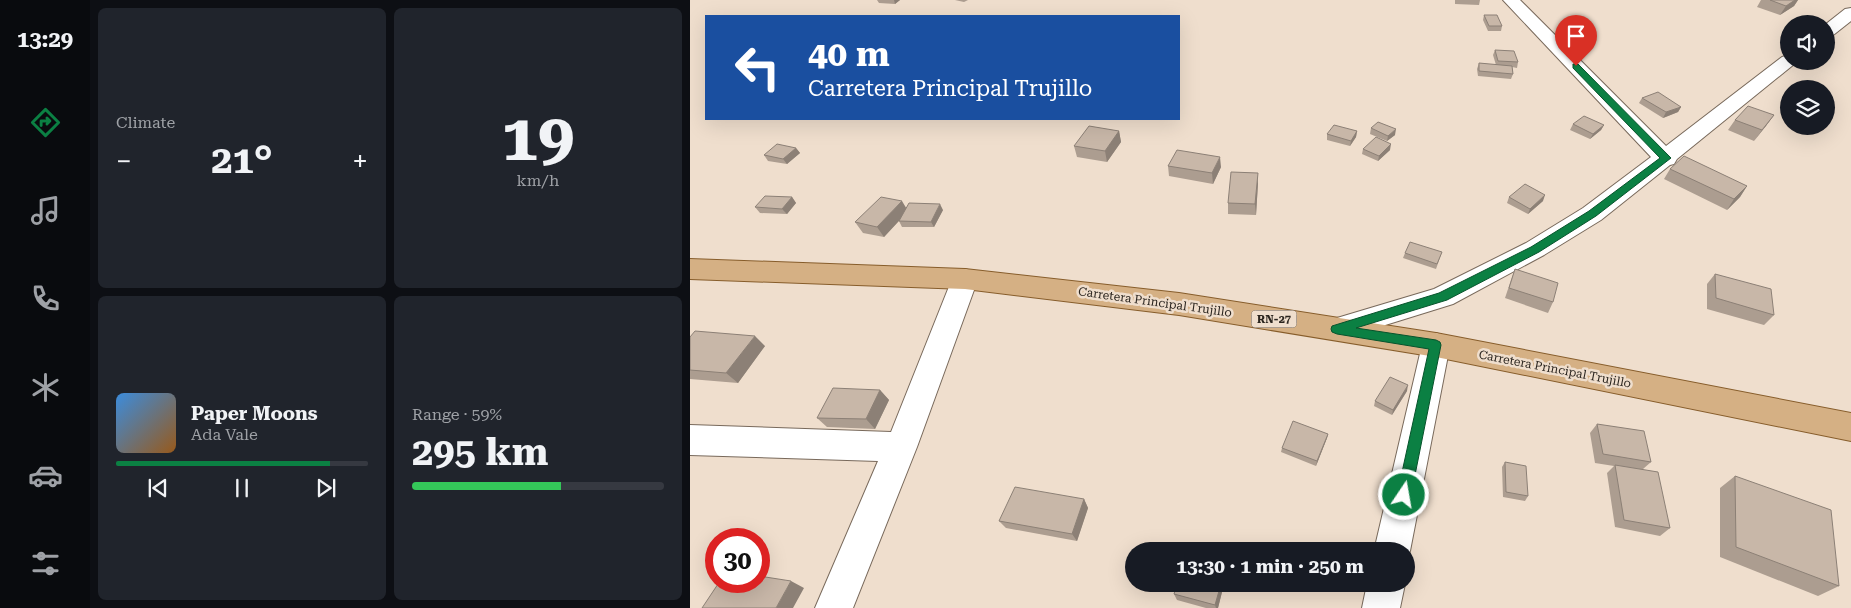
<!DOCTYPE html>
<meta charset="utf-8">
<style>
:root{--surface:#171b24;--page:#20242c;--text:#f1f3f6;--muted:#9ea1a6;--line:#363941;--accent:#0b8043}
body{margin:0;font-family:"Roboto Serif",serif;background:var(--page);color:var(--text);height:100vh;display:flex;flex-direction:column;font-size:19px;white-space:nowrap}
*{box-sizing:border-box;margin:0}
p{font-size:16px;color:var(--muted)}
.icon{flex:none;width:28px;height:28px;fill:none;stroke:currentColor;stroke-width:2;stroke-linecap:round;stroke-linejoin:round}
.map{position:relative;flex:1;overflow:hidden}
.sheet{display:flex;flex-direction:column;gap:8px;padding:8px;background:#0d0f14;width:600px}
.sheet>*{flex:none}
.guide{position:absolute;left:15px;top:15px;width:475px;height:105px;border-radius:0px;box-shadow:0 5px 20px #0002;background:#1a4fa0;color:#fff;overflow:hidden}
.fabs{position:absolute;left:1090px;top:15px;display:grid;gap:10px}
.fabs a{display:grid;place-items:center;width:55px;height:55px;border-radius:50%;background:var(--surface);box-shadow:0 5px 20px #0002;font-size:25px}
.speed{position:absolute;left:15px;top:528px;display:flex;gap:10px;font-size:25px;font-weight:700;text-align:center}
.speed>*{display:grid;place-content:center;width:65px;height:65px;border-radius:50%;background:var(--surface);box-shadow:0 5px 20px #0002;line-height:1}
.speed .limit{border:8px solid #d22;background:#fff;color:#111}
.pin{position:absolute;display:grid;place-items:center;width:42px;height:42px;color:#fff;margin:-51px -21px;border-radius:50% 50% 50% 0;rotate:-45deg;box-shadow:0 0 5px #0007}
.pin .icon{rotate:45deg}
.me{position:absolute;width:55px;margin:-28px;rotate:12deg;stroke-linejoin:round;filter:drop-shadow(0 0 4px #0008)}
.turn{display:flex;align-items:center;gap:18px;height:105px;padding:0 20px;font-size:22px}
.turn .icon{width:65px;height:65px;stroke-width:2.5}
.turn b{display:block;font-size:35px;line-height:42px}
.big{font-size:38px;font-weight:700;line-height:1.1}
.sheet .card{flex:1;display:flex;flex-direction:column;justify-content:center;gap:8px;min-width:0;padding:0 18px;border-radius:8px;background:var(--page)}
.sheet .dial{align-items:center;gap:0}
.dial b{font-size:65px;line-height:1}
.song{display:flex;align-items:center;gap:15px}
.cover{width:60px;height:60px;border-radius:8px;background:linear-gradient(135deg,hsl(210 70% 55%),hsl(30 70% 35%))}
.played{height:5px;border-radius:2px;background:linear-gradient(90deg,var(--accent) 85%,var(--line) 85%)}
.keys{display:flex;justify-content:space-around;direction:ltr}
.heat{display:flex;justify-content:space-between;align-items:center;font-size:28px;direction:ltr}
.charge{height:8px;border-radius:4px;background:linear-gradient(90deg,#34c759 59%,var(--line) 0)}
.sheet .tiles{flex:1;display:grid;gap:8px;grid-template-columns:repeat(2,1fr)}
.trip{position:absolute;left:435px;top:542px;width:290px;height:50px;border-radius:25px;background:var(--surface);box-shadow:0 5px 20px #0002;font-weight:700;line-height:50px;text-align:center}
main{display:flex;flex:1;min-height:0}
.tabs{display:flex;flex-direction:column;width:90px;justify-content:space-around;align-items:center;background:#090b0e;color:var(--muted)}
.tabs .icon{width:35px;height:35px}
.tabs .current{color:var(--accent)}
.tabs b{font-size:22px;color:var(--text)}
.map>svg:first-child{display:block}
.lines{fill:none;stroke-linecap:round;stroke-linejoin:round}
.minor-casing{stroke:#78695b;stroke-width:2}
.major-casing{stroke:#875d2b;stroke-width:2}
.minor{fill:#fff;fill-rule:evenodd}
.major{fill:#d5b084;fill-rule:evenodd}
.wall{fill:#ac9d90}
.shaded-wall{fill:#8c8076}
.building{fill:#c8b7a8;stroke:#8c8076}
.route{fill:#0b8043;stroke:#07532c}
.labels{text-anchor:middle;stroke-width:5;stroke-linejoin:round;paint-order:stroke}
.shield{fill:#efdecd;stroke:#665c53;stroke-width:1}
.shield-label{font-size:11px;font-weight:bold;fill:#2b251f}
.street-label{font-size:12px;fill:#2b251f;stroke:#efdecd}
</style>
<main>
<nav class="tabs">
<b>13:29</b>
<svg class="icon current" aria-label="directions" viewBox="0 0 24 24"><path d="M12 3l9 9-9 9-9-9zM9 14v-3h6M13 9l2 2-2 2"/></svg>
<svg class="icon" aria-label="music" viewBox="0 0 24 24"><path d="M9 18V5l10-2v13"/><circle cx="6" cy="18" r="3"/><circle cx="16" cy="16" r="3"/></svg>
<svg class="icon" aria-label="phone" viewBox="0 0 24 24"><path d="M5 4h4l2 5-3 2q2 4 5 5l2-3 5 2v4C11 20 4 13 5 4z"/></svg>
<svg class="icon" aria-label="climate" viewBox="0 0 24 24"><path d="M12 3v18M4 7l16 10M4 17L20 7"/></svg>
<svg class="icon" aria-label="car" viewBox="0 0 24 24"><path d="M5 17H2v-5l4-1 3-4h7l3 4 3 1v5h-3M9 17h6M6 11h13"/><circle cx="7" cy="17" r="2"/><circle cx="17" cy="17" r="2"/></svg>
<svg class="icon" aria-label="filters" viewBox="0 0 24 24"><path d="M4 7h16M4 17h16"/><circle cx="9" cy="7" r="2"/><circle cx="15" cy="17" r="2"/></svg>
</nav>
<section class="sheet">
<div class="tiles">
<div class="card"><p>Climate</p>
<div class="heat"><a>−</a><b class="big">21°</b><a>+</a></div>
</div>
<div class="card dial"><b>19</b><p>km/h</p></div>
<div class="card">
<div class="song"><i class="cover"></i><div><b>Paper Moons</b><p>Ada Vale</p></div></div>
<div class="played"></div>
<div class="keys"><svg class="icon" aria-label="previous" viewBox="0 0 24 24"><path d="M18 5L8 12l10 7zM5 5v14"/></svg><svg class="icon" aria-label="pause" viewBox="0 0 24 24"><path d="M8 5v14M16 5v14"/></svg><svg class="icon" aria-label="next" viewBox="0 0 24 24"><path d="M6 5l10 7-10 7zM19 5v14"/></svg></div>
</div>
<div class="card"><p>Range · 59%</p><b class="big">295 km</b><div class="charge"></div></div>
</div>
</section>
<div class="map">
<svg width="1161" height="608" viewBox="0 0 1161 608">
<rect width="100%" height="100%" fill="#efdecd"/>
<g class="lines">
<defs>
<path id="minor" d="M813 0H830L976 146 1092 57 1099 55V61H1108L987 159 984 164 980 165 911 220 854 255 763 304 647 340 637 337 633 329 637 321 744 289 836 243 893 208 961 157Z
M1161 8V21L1142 36 1136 37V24L1155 9Z
M275 269 284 272 288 279 227 447 163 608H125L188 461 0 455V425L201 432 262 279 266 272Z
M746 333 756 337 760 345 720 551 716 561V551H684L732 345 736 337Z
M677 584H715L710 608H672Z"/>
<path id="major" d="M0 259 275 269 489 293 746 333 1161 413V441L746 357 489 315 275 289 0 279Z"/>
</defs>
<use href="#minor" class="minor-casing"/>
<use href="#major" class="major-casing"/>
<use href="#minor" class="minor"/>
<use href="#major" class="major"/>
</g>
<path class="wall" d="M187 0H210L205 4 189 3Z
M265 0H278L274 2Z
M765 0H790L789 5 765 4Z
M1071 0H1108L1104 6 1090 15 1067 7Z
M794 15 812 26 811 31H798L793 20Z
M805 50 828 62 827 68 822 67 823 74 821 79 788 76 787 69 789 63 806 65 803 55Z
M952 98 991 107 988 112 973 118 949 103Z
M1084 115 1064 141 1038 130 1045 120Z
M883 124 914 125 911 130 900 139 880 130Z
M681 128 705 135 697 141 680 134Z
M429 131 431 142 417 162 387 157 384 146Z
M667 131 666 137 660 146 637 140V134Z
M106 148 110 153 97 164 78 161 74 155Z
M673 149 700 150 688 161 672 154Z
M478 166 531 167 523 184 479 176Z
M980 169 1057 186 1050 197 1037 210 974 179Z
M568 183 566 215 538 214V203Z
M102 197 106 203 97 214 70 213 65 207Z
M819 197 853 201 838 214 817 203Z
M216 208 253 210 244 227H212L209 221 194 237 173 233 165 222Z
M752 252 746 269 713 258 715 253Z
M825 269 863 302 858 313 815 298 821 280Z
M1025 274 1084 315 1074 325 1017 309V284Z
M0 337 75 346 48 383 0 379Z
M190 390 199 400 185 429 137 427 127 418Z
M717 391 702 415 684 406 685 401Z
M907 424 961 462 953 469 980 528 970 536 925 527 917 473 924 466 905 463 900 433Z
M638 434 637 438 626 466 591 452 592 448Z
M815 462 838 496 835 501 813 497 812 467Z
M1045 476 1149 586 1128 596 1030 557V488Z
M394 499 398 508 387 541 316 528 309 521Z
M534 584 528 608H516L487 600 484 594Z"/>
<path class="shaded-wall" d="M204 0H210L205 4Z
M1105 0H1108L1104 6 1090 15 1096 6Z
M991 107 988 112 973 118 976 112Z
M1084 115 1076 126 1064 141 1072 130Z
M914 125 911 130 900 139 903 134Z
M706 129 705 135 697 141 698 136Z
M429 131 431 142 417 162 415 151Z
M667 131 666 137 660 146 661 141Z
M701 144 700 150 688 161 689 156Z
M106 148 110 153 97 164 93 159Z
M530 157 531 167 523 184 522 173Z
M568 173V183L566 215 565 204Z
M1057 186 1050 197 1037 210 1044 199Z
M855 195 853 201 838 214 840 209Z
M102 197 106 203 97 214 92 209Z
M212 201 218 211 194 237 187 227Z
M250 204 253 210 244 227 241 222Z
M65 336 75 346 48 383 36 373Z
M718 385 717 391 702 415 703 410Z
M190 390 199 400 185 429 176 419Z
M638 434 637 438 626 466 627 461Z
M394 499 398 508 387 541 382 534Z
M101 581 114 588 103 608H86Z
M531 584H534L528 608H526L525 605Z"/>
<path class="building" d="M1080 0H1105L1096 6Z
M794 15H807L812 26H799Z
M805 50 824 51 828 62 808 61Z
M789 63 822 66 823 74 789 71Z
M968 92 991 107 976 112 952 98Z
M1058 106 1084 115 1072 130 1045 120Z
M894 116 914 125 903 134 883 124Z
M688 122 706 129 698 136 681 128Z
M644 125 667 131 661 141 637 134Z
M399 126 429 131 415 151 384 146Z
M686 137 701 144 689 156 673 149Z
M87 144 106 148 93 159 74 155Z
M487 150 530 157 522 173 478 166Z
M994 156 1057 186 1044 199 980 169Z
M541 172 568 173 565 204 538 203Z
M835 184 855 195 840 209 819 197Z
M75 196 102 197 92 209 65 207Z
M191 197 212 201 187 227 165 222Z
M219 203 250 204 241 222 209 221Z
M720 242 752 252 747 264 715 253Z
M825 269 868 283 863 302 819 288Z
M1025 274 1081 289 1084 315 1026 298Z
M5 331 65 336 36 373 0 370V337Z
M700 377 718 385 703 410 685 401Z
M143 388 190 390 176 419 127 418Z
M603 421 638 434 627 461 592 448Z
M907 424 954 431 961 462 913 454Z
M815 462 836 466 838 496 816 492Z
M925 465 968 472 980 528 934 520Z
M1045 476 1141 510 1149 586 1046 547Z
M325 487 394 499 382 534 309 521Z
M499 549 508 551H498Z
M69 576 101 581 86 608H12L30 581H69Z
M487 584H531L525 605 484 594Z"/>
<path class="route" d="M883 64H888L981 158 906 216 849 252 757 300 666 328 746 340 750 342 751 345 721 495 719 500 714 502 709 500 707 495 739 349 647 334 642 332 641 329 642 326 749 293 841 247 899 211 970 158 883 68Z"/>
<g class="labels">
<rect class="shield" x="561.5" y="310.5" width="45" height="17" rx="4"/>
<g class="shield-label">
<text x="584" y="323">RN-27</text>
</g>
<g class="street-label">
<text transform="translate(465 302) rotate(8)" y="4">Carretera Principal Trujillo</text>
<text transform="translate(865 369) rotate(11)" y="4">Carretera Principal Trujillo</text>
</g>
</g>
</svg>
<div class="fabs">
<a><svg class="icon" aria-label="sound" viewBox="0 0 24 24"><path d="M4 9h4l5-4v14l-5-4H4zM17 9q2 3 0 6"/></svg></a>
<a><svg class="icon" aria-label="layers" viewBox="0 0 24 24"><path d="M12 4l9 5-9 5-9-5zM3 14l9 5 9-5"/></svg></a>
</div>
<div class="speed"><div class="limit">30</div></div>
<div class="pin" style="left:886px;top:66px;background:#d93025"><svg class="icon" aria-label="arrive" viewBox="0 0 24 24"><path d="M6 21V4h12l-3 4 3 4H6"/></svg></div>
<svg class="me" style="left:714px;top:495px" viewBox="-20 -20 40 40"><circle r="17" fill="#0b8043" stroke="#fff" stroke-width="3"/><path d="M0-11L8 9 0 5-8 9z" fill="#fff"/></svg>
<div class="trip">13:30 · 1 min · 250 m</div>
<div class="guide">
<div class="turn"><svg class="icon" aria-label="left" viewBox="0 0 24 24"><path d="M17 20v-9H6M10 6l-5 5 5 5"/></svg><div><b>40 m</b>Carretera Principal Trujillo</div></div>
</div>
</div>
</main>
